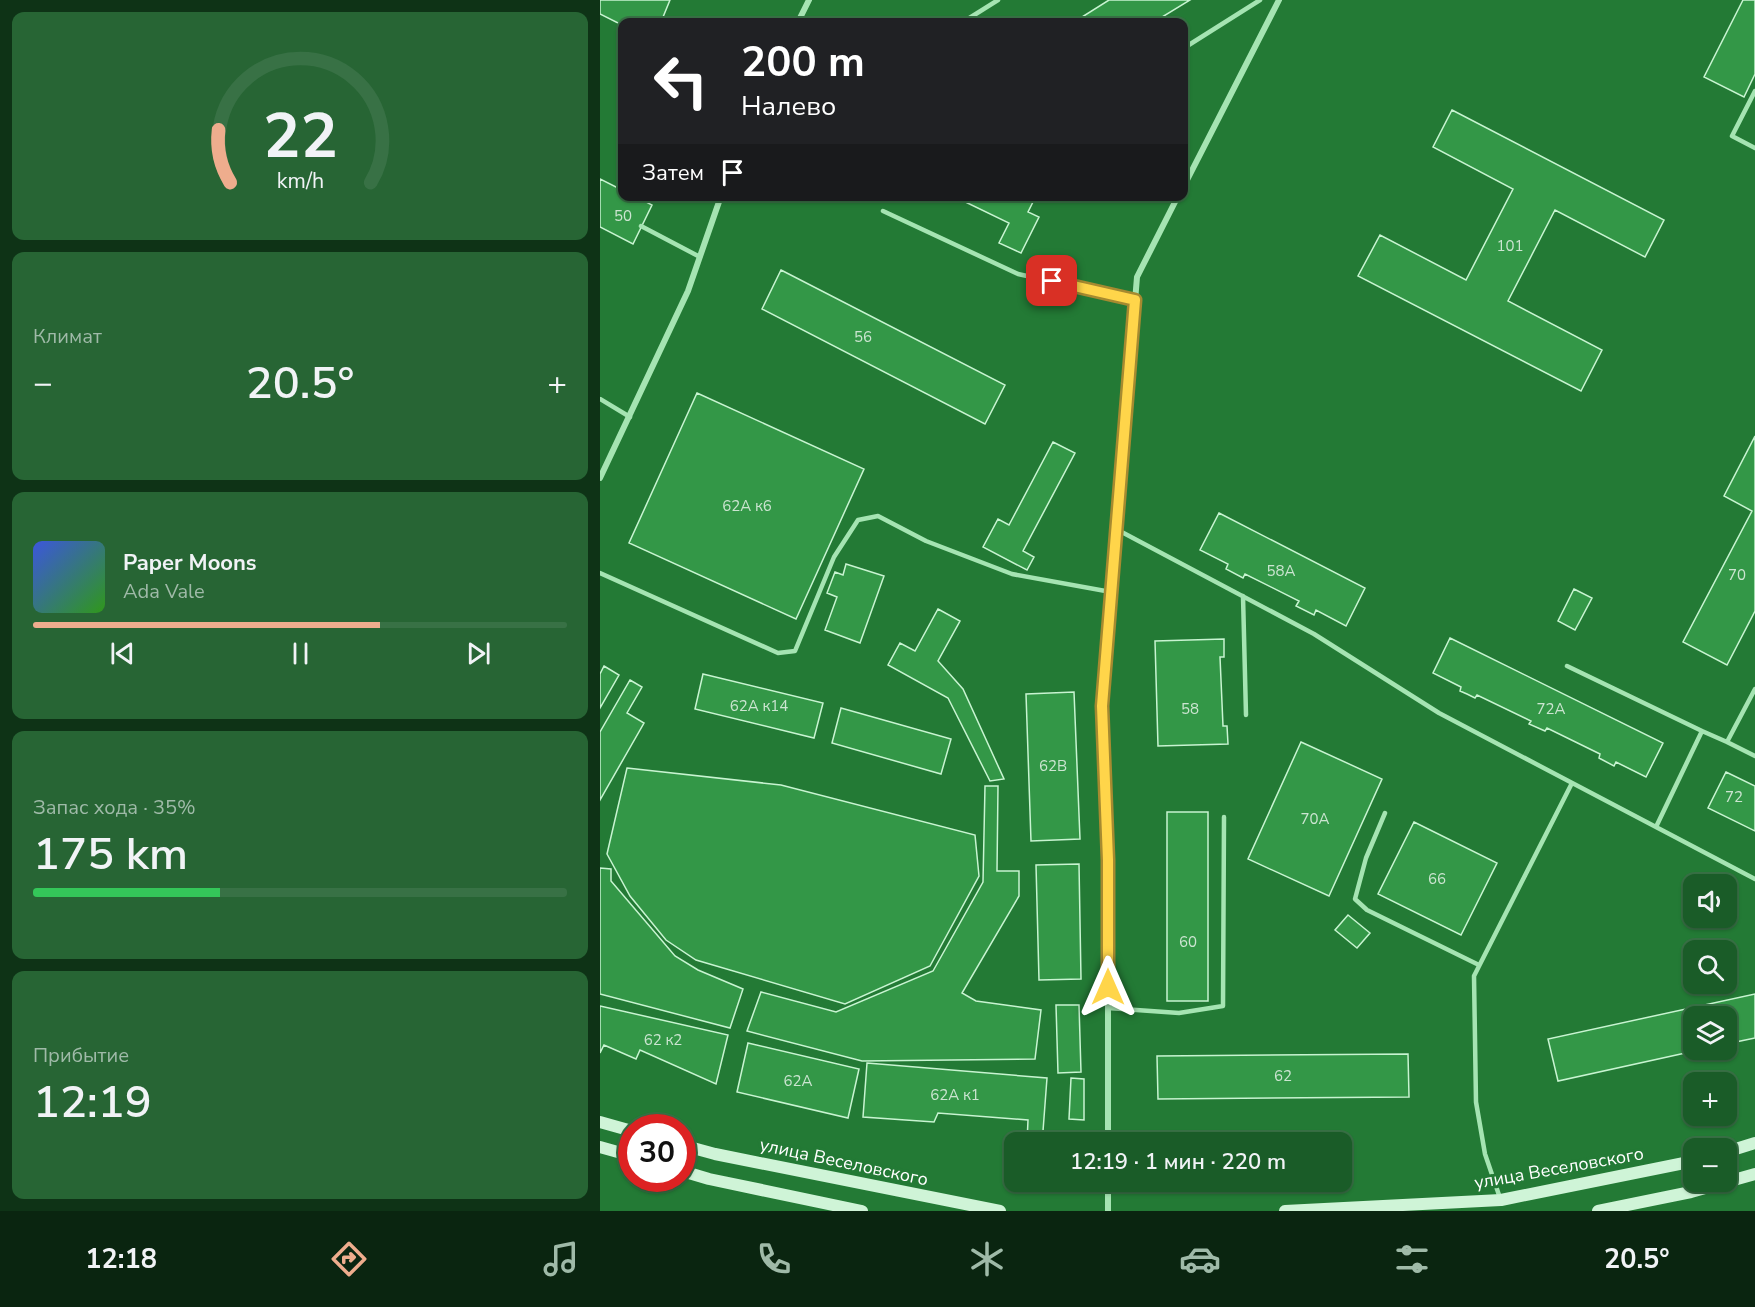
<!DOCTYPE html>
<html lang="ru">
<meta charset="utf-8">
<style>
:root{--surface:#1a5c28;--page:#276534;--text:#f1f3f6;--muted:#9fbaa8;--line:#387145;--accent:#eead8d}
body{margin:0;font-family:"Nunito Sans",sans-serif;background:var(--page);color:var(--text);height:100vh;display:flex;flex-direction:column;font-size:22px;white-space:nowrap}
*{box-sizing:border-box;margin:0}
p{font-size:20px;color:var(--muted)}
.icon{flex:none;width:33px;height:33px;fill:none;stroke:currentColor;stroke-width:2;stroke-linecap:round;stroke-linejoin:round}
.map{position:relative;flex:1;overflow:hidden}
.details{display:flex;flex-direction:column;gap:12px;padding:12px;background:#0e3316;width:600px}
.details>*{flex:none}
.top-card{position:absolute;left:18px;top:18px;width:570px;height:183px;border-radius:12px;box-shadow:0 2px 4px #0004,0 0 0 2px var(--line);background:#202124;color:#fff;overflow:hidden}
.buttons{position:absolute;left:1083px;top:874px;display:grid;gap:12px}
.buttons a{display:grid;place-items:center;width:54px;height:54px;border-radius:12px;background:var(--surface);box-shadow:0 2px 4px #0004,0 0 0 2px var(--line);font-size:30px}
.speed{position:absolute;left:18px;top:1114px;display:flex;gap:12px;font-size:30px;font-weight:700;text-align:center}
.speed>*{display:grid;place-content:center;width:78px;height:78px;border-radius:50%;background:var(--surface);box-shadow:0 2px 4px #0004,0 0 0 2px var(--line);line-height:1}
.speed .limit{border:9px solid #d22;background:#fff;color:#111}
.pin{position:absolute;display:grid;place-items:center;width:51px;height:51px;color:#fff;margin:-26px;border-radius:12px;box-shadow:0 3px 9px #0006}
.me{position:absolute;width:66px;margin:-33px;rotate:0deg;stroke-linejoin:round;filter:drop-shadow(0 0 4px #0008)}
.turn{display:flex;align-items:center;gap:21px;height:126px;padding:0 24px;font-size:27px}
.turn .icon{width:78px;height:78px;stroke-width:2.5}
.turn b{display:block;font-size:42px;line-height:51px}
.then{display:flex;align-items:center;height:57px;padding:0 24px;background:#0003;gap:12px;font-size:22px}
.big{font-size:45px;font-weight:600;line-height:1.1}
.details .card{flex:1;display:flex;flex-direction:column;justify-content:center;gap:9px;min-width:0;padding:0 21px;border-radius:12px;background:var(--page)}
.details .dial{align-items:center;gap:0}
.dial svg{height:156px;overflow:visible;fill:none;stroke:var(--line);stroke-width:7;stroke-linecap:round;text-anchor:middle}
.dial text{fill:var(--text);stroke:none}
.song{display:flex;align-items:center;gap:18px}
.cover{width:72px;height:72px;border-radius:9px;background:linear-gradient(135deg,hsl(230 70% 55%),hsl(110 70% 35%))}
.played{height:6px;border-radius:3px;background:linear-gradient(90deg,var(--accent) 65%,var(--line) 65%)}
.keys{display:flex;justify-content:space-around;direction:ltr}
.heat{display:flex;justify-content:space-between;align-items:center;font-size:33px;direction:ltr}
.charge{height:9px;border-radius:4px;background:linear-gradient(90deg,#34c759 35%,var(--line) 0)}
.trip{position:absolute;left:404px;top:1132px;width:348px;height:60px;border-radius:12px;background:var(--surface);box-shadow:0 2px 4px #0004,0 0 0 2px var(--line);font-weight:600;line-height:60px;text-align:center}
.menu{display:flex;height:96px;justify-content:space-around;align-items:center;background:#0a2510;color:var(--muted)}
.menu .icon{width:42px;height:42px}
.menu .current{color:var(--accent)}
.menu b{font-size:27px;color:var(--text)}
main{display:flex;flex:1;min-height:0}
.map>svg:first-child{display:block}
.building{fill:#339747;stroke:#c8f4d1;stroke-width:1.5}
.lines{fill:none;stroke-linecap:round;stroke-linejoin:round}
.lane{stroke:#a5e4b2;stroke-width:4.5}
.street{stroke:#a5e4b2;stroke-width:6}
.secondary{stroke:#cff4d7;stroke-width:12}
.route-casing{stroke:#a68a30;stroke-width:15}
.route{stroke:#ffd54a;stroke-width:10}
.labels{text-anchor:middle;stroke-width:6;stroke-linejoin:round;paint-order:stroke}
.number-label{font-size:15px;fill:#cce5d1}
.street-label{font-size:18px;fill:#fff;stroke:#237a35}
</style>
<main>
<section class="details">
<div class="card dial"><svg viewBox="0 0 100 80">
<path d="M14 69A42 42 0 1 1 86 69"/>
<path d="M14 69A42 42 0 0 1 8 42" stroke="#eead8d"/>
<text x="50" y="56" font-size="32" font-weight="700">22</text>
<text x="50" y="72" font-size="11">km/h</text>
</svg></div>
<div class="card"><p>Климат</p>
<div class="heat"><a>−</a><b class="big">20.5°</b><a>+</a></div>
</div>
<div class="card">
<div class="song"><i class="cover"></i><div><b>Paper Moons</b><p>Ada Vale</p></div></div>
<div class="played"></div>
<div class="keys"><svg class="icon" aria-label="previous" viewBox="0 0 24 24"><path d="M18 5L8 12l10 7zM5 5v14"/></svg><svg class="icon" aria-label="pause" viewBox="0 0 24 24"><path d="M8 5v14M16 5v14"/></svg><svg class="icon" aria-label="next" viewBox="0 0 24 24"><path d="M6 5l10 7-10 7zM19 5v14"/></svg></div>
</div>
<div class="card"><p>Запас хода · 35%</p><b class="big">175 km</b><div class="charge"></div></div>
<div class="card"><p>Прибытие</p><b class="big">12:19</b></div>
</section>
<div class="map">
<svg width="1155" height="1211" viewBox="0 0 1155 1211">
<rect width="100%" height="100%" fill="#237a35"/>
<path class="building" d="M0 0H70L61 22H22V25L0 14Z
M509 0H590L554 22H474Z
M1143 0H1155V74L1144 97 1104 77Z
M852 110 1064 220 1045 257 955 210 908 301 1002 350 981 391 758 276 780 235 866 280 913 189 833 147Z
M0 179 22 190V196H35L52 205 33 244 0 227Z
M353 196H436L428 212 439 217 421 253 399 243 409 223Z
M181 270 405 385 385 424 162 309Z
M97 393 264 469 196 619 29 543Z
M1155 436V611L1127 665 1083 642 1152 511 1124 496Z
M453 442 475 453 423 551 434 557 427 570 383 547 398 519 409 525Z
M619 513 765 588 746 626 716 610 714 615 696 606 699 601 645 574 643 578 626 569 628 564 600 550Z
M246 564 284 576 260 643 225 630 237 597 227 593 235 572 243 575Z
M974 589 992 598 975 630 958 621Z
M338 609 360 621 338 661 363 689 404 779 390 781 348 698 288 665 300 643 315 651Z
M850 638 1063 743 1046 777 1016 762 1014 766 999 758 1000 754 947 728 945 731 929 724 931 721 877 695 875 698 867 694 860 691 861 687 833 673Z
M624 639V657H620L623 726H627L628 744 558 746 555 641Z
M4 666 19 675 0 708V674Z
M103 674 223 703 214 738 95 709Z
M30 680 42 687 27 713 44 723 0 800V732Z
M474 692 480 839 431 841 426 694Z
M241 708 351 739 341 774 232 743Z
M701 742 782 779 729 896 648 859Z
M27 768 181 785 375 835 379 876 330 966 245 1004 96 960 66 940 30 896 7 854Z
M1126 772 1155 786V831L1108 808Z
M385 786H398L397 871H419V896L362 993 376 1001 441 1010 435 1059 262 1061 147 1031 161 992 236 1012 333 971 383 882Z
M567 812H608V1001H567Z
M814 822 897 863 861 935 778 894Z
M479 864 481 979 439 980 436 865Z
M0 868 11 869V881L75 956 98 970 143 989 130 1028 0 994Z
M748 915 770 933 757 948 735 930Z
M1155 994V1038L1126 1044V1017H1094V1050H1099L958 1081 948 1039Z
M456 1005H479L481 1072 458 1073Z
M0 1006 128 1035 116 1084 40 1050 36 1059 4 1045 0 1053Z
M148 1043 259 1069 248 1118 137 1092Z
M808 1054 809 1097 558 1099 557 1056Z
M267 1063 447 1078 443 1131 465 1133 464 1143H427L428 1120 338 1113 334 1122 263 1117Z
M471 1078 484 1079V1120L469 1119Z"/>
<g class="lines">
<path class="lane" d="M363 22 398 0
M584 48 660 0
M1155 91 1132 136 1155 148
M283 211 418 274 535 300
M41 226 100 257
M0 399 30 417
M516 529 714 634 839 713 1056 827
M0 573 178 653 195 651 234 557 258 520 278 516 326 541 412 574 511 592
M643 596 646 715
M967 666 1102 731
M1155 689 1127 742 1102 731 1056 827 1155 879
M1127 742 1155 756
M785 813 766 858 755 899 767 910 879 965
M508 1008 579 1013 623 1006 624 817
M900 1198 885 1154 876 1102 874 976 972 783"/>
<path class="street" d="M198 22 209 0
M584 186 679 0
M0 478 88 291 121 196
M508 1143V860L502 707 537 277 578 196
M508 1211V1182"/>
<path class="secondary" d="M0 1122 32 1131
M82 1145 115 1154 400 1211
M0 1147 32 1156
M1126 1152 1155 1143
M82 1171 109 1179 262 1211
M685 1211 901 1200 1094 1161
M998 1211 1091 1192 1155 1174"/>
</g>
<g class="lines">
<defs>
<path id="route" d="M452 281 535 300 502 706 508 860V987"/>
</defs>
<use href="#route" class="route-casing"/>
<use href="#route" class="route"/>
</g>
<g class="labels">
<g class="number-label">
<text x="23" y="221">50</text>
<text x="910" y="251">101</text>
<text x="263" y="342">56</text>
<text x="147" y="511">62А к6</text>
<text x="681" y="576">58А</text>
<text x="1137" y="580">70</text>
<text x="159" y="711">62А к14</text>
<text x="590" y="714">58</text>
<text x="951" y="714">72А</text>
<text x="453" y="771">62В</text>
<text x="1134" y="802">72</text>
<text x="715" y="824">70А</text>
<text x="837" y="884">66</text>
<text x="588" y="947">60</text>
<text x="63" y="1045">62 к2</text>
<text x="683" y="1081">62</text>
<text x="198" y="1086">62А</text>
<text x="355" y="1100">62А к1</text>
</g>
<g class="street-label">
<text transform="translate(244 1162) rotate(12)" y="6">улица Веселовского</text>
<text transform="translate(959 1168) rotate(-10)" y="6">улица Веселовского</text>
</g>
</g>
</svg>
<div class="buttons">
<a><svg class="icon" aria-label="sound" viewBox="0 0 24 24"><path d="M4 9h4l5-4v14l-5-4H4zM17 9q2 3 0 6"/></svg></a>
<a><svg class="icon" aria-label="search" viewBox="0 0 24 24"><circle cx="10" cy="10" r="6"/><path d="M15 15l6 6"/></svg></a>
<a><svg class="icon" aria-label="layers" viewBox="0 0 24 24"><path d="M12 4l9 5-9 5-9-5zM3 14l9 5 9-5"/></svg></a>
<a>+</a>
<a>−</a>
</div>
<div class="speed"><div class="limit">30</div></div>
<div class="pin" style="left:452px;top:281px;background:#d93025"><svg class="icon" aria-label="arrive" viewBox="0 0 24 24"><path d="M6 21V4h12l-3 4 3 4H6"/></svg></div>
<svg class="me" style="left:508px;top:987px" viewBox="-20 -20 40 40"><path d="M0-17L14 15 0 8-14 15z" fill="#ffd54a" stroke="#fff" stroke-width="4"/></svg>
<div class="trip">12:19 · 1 мин · 220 m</div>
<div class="top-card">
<div class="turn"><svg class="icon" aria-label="left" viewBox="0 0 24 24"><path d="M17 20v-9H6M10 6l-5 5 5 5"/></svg><div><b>200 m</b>Налево</div></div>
<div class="then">Затем<svg class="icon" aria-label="arrive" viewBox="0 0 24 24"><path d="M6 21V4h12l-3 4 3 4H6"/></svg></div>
</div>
</div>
</main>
<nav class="menu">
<b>12:18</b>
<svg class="icon current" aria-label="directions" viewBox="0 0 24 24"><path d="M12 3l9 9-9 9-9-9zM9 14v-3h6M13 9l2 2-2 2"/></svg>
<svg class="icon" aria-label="music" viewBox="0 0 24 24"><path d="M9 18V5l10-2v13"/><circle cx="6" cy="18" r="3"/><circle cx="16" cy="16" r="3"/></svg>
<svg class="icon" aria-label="phone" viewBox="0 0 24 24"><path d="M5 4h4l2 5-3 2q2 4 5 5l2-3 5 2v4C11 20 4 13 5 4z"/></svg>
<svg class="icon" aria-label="climate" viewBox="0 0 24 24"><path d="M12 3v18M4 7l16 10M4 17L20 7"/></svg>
<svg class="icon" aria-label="car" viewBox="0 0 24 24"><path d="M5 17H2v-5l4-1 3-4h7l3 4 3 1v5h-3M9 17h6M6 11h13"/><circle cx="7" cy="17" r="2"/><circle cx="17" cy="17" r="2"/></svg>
<svg class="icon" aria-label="filters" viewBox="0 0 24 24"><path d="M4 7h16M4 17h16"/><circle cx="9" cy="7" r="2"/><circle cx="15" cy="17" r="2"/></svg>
<b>20.5°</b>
</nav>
